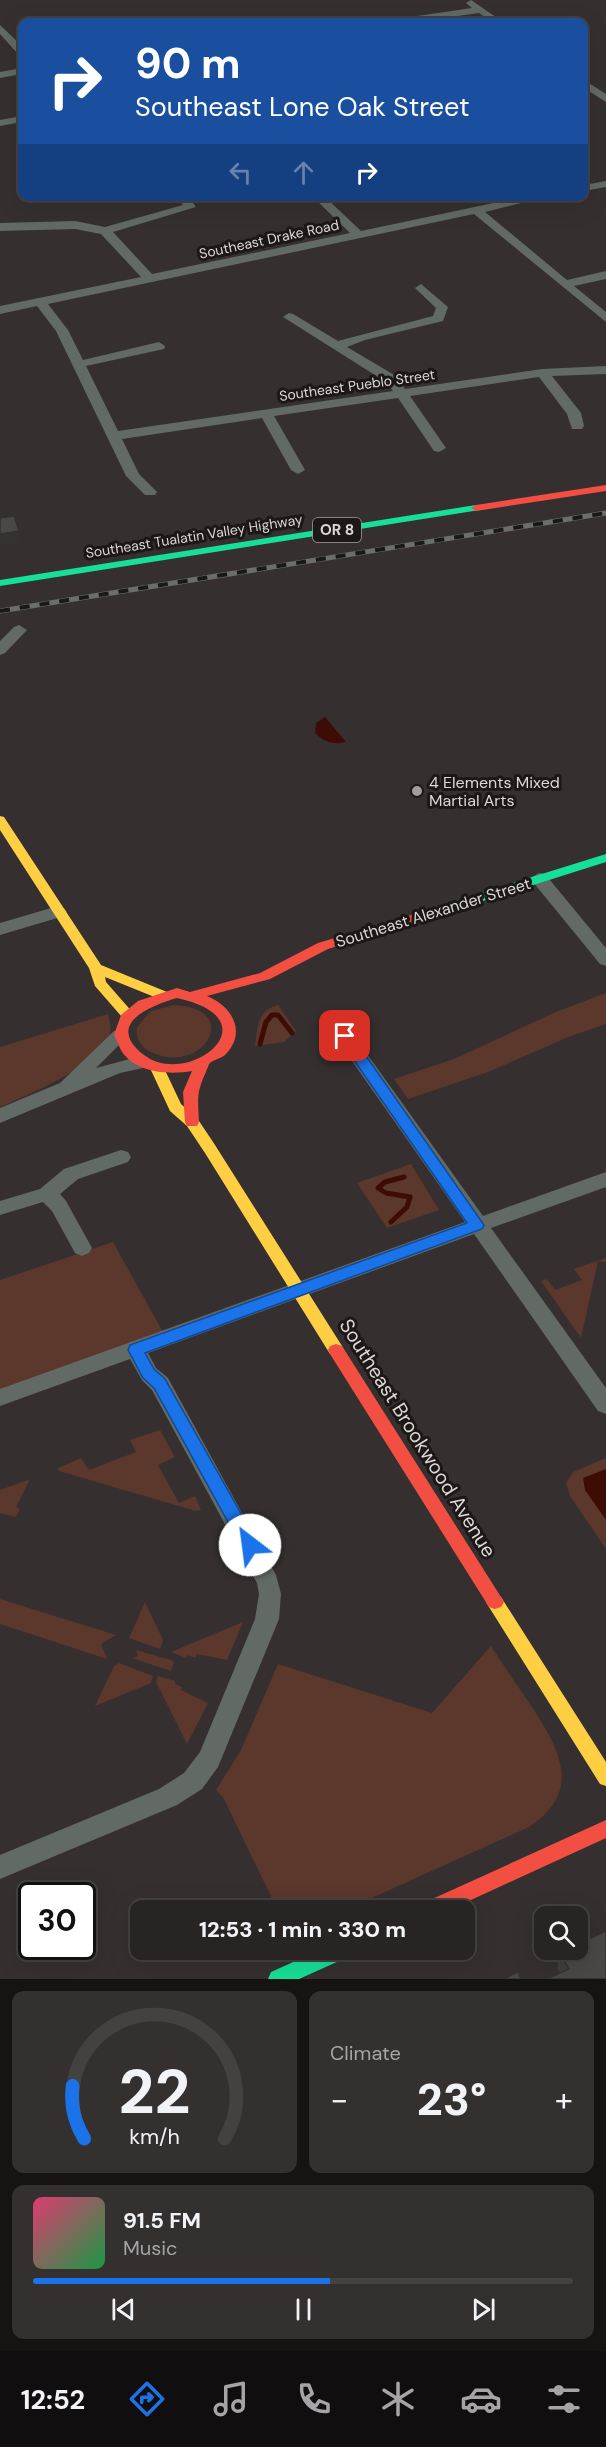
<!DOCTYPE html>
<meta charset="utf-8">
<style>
:root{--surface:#282423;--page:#343030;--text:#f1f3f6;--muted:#a5a4a6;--line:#444141;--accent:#1a73e8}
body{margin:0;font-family:"DM Sans",sans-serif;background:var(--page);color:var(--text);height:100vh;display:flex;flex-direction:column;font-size:22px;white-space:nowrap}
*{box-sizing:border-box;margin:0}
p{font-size:20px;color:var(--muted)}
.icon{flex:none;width:33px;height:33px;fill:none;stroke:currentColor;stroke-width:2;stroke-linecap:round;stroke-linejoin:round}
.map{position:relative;height:1979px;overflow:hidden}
.drawer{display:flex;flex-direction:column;gap:12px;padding:12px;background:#161413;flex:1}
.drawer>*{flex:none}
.hud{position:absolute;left:18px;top:18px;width:570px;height:183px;border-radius:12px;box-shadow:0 6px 24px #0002,0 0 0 2px var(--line);background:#1a4fa0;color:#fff;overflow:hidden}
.controls{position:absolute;left:534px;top:1906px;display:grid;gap:12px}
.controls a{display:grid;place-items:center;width:54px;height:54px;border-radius:12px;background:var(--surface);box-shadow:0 6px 24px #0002,0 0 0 2px var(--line);font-size:30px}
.speed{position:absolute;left:18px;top:1882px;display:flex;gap:12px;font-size:30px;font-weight:700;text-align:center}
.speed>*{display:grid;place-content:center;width:78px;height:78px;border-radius:50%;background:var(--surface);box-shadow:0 6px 24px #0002,0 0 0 2px var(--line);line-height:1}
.speed .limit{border:3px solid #111;border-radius:9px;background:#fff;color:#111}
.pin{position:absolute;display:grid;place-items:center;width:51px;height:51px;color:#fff;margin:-26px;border-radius:12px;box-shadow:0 3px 9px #0006}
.me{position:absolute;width:66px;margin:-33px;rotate:330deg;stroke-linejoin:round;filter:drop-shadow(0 0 4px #0008)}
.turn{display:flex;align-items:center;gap:21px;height:126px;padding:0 18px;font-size:27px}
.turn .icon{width:78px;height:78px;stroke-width:2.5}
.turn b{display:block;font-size:42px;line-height:51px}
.lanes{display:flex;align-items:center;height:57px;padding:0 18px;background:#0003;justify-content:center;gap:30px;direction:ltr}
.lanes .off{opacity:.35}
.big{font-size:45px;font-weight:800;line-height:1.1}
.drawer .tile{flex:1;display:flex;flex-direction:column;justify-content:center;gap:9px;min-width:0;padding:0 21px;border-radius:12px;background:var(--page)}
.drawer .dial{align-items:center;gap:0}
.dial svg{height:156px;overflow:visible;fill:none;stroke:var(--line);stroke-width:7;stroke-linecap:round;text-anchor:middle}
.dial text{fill:var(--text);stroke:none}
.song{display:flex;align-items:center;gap:18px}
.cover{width:72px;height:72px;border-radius:9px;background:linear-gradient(135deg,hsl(340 70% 55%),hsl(140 70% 35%))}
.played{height:6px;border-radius:3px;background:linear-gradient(90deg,var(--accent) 55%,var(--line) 55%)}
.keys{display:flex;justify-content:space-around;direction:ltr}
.heat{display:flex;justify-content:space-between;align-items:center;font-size:33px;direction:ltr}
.drawer .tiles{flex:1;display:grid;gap:12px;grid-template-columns:1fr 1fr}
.tile:last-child{grid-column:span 2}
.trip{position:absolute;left:130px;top:1900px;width:345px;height:60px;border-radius:12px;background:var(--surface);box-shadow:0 6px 24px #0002,0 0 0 2px var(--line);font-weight:800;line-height:60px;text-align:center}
.dock{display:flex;height:96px;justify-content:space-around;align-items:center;background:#100e0e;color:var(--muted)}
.dock .icon{width:42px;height:42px}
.dock .selected{color:var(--accent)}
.dock b{font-size:27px;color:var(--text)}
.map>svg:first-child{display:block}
.green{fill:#5b372c}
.water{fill:#3d0c04}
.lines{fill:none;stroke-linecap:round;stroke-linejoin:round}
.stream{stroke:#3d0c04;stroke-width:5}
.street{fill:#616a65;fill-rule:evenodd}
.fast{fill:#16e098;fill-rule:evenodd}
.slow{fill:#ffcf43;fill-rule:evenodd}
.jam{fill:#f24e42;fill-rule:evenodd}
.rail-casing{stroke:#6b6f6c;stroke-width:5}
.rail{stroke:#1c1817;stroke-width:4;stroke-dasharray:10;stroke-linecap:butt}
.wall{fill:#403d3c}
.shaded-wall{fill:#343231}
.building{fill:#4a4746;stroke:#343231;stroke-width:1.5}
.route{fill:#1a73e8;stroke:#114b97;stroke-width:1.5}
.poi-dot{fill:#a29d9c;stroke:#1c1817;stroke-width:2}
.labels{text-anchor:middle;stroke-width:6;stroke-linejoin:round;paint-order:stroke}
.far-street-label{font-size:14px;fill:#ddd8d6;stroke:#1c1817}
.shield{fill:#1c1817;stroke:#a39e9d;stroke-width:1.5}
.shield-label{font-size:15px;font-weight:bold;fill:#ddd8d6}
.poi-label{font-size:16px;fill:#ddd8d6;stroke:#1c1817;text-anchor:start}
.street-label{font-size:16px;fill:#ddd8d6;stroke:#1c1817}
.near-street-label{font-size:20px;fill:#ddd8d6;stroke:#1c1817}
</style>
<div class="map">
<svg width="606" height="1979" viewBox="0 0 606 1979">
<rect width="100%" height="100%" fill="#35302f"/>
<path class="green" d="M606 993V1024L571 1036 488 1072 408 1099 394 1079 454 1059 556 1012Z
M174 1005C244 1008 203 1077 151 1052 141 1047 135 1038 137 1027L151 1011Z
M278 1005 296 1031 284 1042 255 1046C258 1026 257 1011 278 1005Z
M108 1014C110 1023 113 1033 107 1041 87 1071 32 1093 0 1107V1047Z
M411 1164 439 1210 387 1228 357 1183Z
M113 1242 164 1334 0 1393V1280Z
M606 1258V1262L598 1261 581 1338 541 1281 547 1279 555 1290 582 1280 574 1269Z
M160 1430 175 1457 158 1465 179 1503 195 1496 201 1510 196 1511 59 1471 58 1468 81 1458 89 1470 136 1452 130 1440Z
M606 1458V1549L570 1496 566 1483 573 1472Z
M30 1479 16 1507 20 1509 16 1517 0 1513V1490Z
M0 1599 116 1635 101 1644 107 1659 0 1624Z
M145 1602 163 1640 160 1649 129 1638Z
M243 1622 227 1660 197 1654 195 1658 188 1655 186 1658 171 1652Z
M491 1646C504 1666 517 1685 530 1704 558 1747 585 1790 529 1827L343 1911H278L223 1797 216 1790 241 1750 278 1664 432 1713Z
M136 1650 174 1661 171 1671 132 1658 138 1656Z
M119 1663 153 1676 151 1683 95 1706 114 1666Z
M158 1676 175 1681V1684L182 1687 181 1690 208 1703 187 1744 156 1682Z"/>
<path class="water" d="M325 717 346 742C333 745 324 742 315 733L316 723Z
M606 1469V1520L585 1490 583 1478Z"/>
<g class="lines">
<path class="stream" d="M260 1044 266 1022 272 1015H278L292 1033
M391 1222 407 1207 410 1197 386 1193 378 1188 385 1182 404 1177"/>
<path class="street" d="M471 0 503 22H492L479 13 415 22H392L397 19 472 8 466 3Z
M0 25 22 46V55L18 54 0 34Z
M22 68V74L0 78V72Z
M584 80 606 94V102L584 88Z
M22 116V122L0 126V120Z
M606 181V187L584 191V185Z
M177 196H188L196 207 113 232 152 274 350 233 312 196H324L361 231 526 196H550L485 212 567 280 606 271V279L574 286 606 312V322L474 214 48 304 68 330 83 360 159 342 165 346 164 349 86 366 118 431 393 391 386 382 283 317 289 313 293 314 338 341 433 316 436 308 415 288 421 284 448 307 443 321 365 340 347 347 396 376 405 389 542 369 606 366V374L552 376 581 413 584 426 582 429H572L567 414 539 377 410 396 446 448 439 452 434 451 398 398 274 416 305 470 298 474 291 470 262 418 122 439 139 474 157 492 155 495H145L126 476 56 331 37 306 0 314V306L141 277 101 234 75 229 0 231V223L75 221 105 227 183 205Z
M19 625 27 630 5 653 0 655V641L14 627Z
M539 873 545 874 606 948V966L600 964 533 882 530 878Z
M58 906 64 908 67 912 64 916 0 935V923Z
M120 1029 126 1031 129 1035 96 1068 141 1056 148 1057 150 1062 148 1067 120 1073 0 1123V1108L60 1083 114 1031Z
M345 1031 352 1033 483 1216 606 1172V1187L491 1228 606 1388V1414L598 1411 474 1234 148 1353 156 1368 168 1378 276 1575 281 1594 279 1619 218 1767 202 1789 177 1805 0 1879V1855L159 1789 184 1773 200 1752 255 1619 259 1594 257 1583 152 1390 142 1380 130 1359 0 1406V1389L465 1222 338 1041 336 1037 338 1033Z
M121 1150 128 1152 131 1157 128 1162 78 1179 60 1194 66 1201 92 1248 89 1253 82 1256 75 1253 52 1211 43 1202 0 1215V1201L40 1189 64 1169Z"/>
<path class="fast" d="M476 505 481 508 480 510 0 586V580Z
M606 854V862L426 919 421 920 414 916 416 913Z
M320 1950H351L348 1957 299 1979H268L271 1972Z"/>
<path class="slow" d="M0 816 4 817 101 965 167 992 169 995 167 998H157L105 977 106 982 134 1014 127 1019 122 1017 95 986 89 968 0 830Z
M157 1063 164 1068 181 1104 197 1118 215 1145 342 1346 344 1350 342 1354 336 1356 330 1354 205 1153 187 1126 170 1111 150 1068Z
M495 1595 501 1597 606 1762V1786L600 1784 489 1607 486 1602 489 1597Z"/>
<path class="jam" d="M606 485V491L476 511 471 508 476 505Z
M421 912 428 916 426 919 328 949 270 979 207 996C232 1006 247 1032 226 1054 221 1059 214 1059 209 1064 209 1065 206 1071 206 1072 196 1093 198 1099 199 1122L197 1126H187L185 1122 183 1092 192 1071C169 1075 137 1073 122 1052 119 1047 117 1040 114 1035L121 1015 138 1001 177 988 190 992 260 973 318 943ZM177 998C277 1020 187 1089 144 1055 104 1024 150 1006 177 998Z
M336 1344 342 1346 501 1597 504 1602 501 1607 495 1609 489 1607 330 1354 328 1350 330 1346Z
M606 1820V1838L447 1911H416L419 1905Z"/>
<defs>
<path id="rail" d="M0 611 606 513"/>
</defs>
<use href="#rail" class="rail-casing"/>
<use href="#rail" class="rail"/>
</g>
<path class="wall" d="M560 1953 606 1979 560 1973 557 1968Z"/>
<path class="shaded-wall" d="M19 531 20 542 0 545V534Z"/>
<path class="building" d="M14 516 19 531 0 534V518Z
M606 1931V1979H547L569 1969 560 1953 566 1950H578V1944Z
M518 1972 521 1979H503Z"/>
<path class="route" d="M345 1032 350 1033 484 1225 482 1229 145 1353 154 1369 165 1379 256 1540 258 1545 256 1551H244L154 1388 143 1378 128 1350 130 1345 467 1223 340 1040 338 1036Z"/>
<circle class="poi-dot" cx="417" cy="791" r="6"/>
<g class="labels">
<g class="far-street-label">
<text transform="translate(269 239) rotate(-12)" y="5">Southeast Drake Road</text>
<text transform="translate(357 385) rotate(-8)" y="5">Southeast Pueblo Street</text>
<text transform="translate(194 536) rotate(-9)" y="5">Southeast Tualatin Valley Highway</text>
</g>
<rect class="shield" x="313" y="518" width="48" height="24" rx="4.5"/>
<g class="shield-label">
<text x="337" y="535">OR 8</text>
</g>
<g class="poi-label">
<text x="429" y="788">4 Elements Mixed<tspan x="429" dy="18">Martial Arts</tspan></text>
</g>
<g class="street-label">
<text transform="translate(433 912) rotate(-17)" y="6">Southeast Alexander Street</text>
</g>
<g class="near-street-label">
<text transform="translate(418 1438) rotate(58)" y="7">Southeast Brookwood Avenue</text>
</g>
</g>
</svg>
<div class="controls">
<a><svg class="icon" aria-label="search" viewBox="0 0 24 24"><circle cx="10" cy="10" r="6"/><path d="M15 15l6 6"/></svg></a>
</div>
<div class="speed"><div class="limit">30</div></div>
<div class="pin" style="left:345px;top:1036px;background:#d93025"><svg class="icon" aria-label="arrive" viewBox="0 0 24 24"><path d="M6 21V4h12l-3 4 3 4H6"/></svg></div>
<svg class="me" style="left:250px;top:1545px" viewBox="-20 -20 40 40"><circle r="19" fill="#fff"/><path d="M0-13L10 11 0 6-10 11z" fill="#1a73e8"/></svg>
<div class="trip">12:53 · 1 min · 330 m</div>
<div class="hud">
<div class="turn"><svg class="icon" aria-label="right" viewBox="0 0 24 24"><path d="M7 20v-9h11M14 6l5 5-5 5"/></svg><div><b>90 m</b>Southeast Lone Oak Street</div></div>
<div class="lanes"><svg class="icon off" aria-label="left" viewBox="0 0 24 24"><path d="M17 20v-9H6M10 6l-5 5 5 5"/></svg><svg class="icon off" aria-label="ahead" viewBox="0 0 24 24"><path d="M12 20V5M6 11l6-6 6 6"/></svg><svg class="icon" aria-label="right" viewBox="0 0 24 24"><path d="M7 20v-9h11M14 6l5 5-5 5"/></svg></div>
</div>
</div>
<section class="drawer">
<div class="tiles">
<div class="tile dial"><svg viewBox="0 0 100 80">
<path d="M14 69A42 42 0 1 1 86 69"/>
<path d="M14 69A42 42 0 0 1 8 42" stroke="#1a73e8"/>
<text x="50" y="56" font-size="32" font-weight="700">22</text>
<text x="50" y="72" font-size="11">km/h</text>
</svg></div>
<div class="tile"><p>Climate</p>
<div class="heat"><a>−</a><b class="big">23°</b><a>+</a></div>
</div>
<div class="tile">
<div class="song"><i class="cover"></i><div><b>91.5 FM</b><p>Music</p></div></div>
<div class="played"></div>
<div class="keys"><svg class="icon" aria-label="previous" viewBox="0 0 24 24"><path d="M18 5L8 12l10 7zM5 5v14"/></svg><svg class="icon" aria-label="pause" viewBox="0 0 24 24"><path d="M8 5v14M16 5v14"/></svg><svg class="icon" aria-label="next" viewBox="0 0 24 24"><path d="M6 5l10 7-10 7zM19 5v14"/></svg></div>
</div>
</div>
</section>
<nav class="dock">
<b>12:52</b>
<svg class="icon selected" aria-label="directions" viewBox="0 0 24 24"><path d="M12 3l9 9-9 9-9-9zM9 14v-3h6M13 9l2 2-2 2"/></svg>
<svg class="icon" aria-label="music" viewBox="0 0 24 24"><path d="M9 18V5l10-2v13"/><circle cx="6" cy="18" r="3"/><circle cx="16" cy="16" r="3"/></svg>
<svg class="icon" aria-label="phone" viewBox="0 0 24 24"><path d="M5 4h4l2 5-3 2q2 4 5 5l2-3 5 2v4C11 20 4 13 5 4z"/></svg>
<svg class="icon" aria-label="climate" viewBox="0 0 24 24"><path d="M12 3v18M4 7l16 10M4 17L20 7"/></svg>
<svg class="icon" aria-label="car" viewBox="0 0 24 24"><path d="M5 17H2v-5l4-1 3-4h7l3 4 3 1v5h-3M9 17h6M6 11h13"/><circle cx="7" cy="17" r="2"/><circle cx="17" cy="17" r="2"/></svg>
<svg class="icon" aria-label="filters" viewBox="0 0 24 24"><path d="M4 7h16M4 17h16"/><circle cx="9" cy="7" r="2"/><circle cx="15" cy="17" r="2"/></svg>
</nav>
